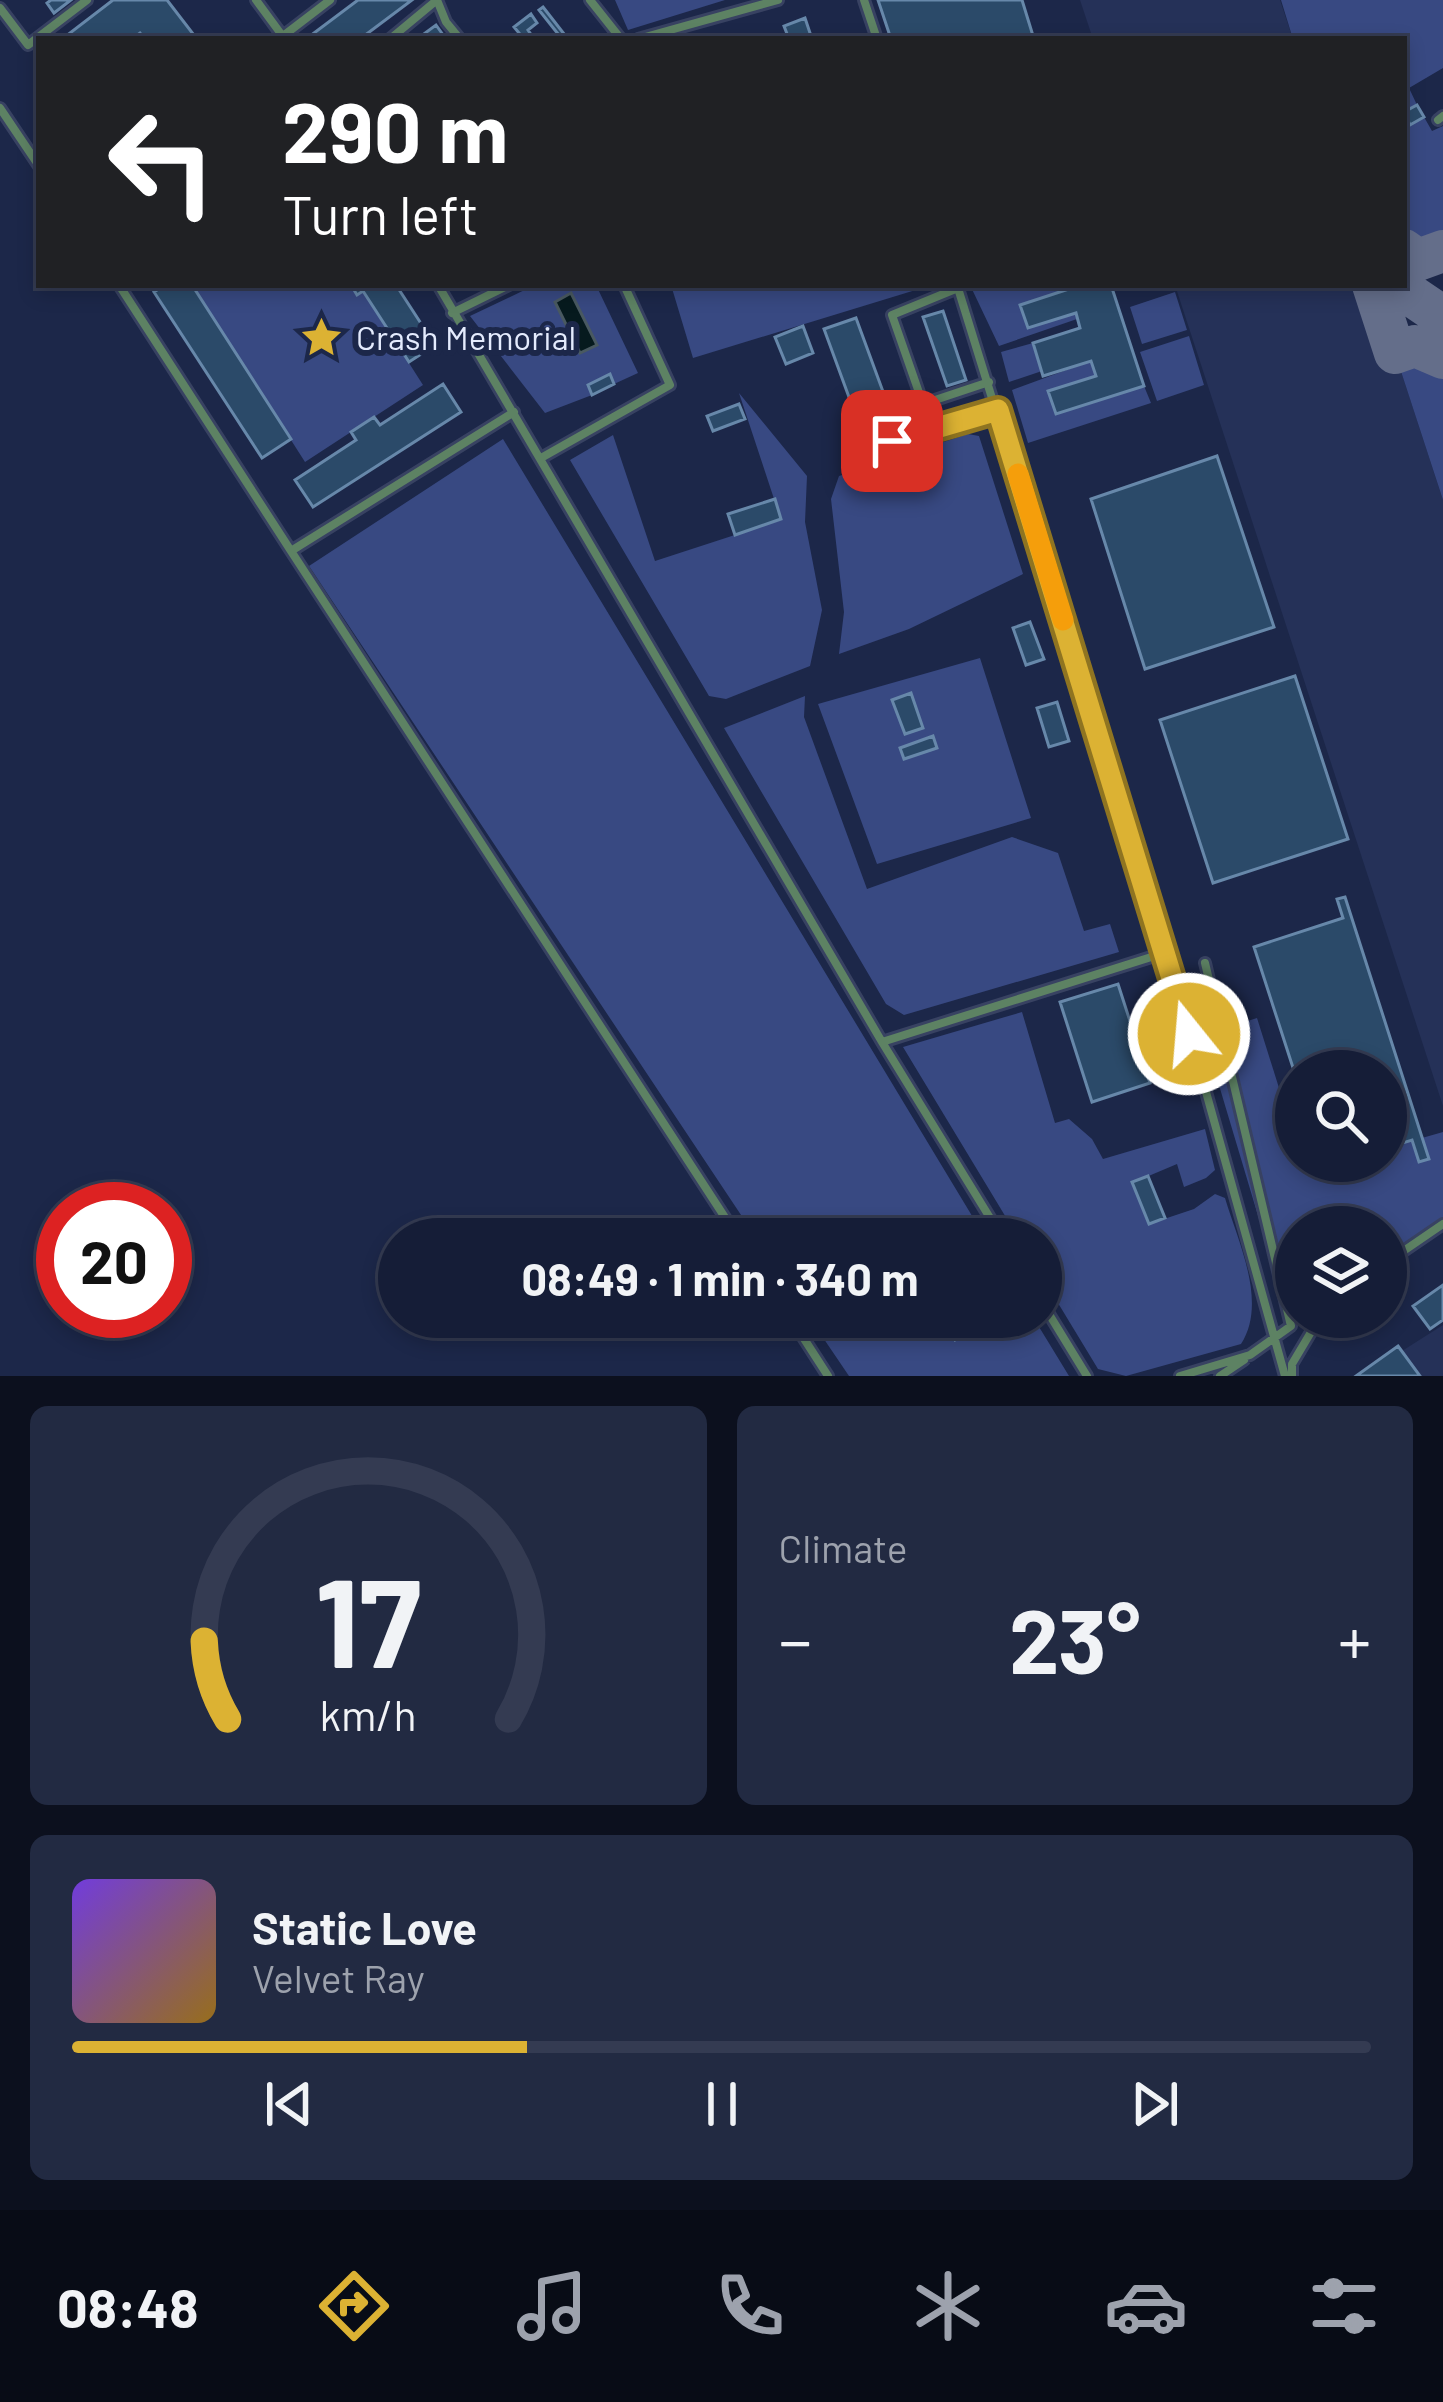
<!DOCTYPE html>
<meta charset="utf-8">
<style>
:root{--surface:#151d37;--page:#222a42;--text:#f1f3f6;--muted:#9da2ad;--line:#343b52;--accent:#dcb233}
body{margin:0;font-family:Barlow,sans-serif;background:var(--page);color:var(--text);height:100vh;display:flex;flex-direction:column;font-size:45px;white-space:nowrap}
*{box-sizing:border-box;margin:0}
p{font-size:39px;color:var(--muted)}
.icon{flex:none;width:66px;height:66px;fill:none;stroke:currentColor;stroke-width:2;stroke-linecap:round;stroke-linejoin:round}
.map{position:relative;height:1376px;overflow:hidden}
.side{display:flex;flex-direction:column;gap:30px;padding:30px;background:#0c101e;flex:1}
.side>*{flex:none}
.hud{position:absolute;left:36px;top:36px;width:1371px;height:252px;border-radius:0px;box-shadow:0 6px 18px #0003,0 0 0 3px var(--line);background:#202124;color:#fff;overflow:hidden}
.tools{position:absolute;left:1275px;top:1050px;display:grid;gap:24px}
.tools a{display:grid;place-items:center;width:132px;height:132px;border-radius:50%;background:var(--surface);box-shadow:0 6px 18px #0003,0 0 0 3px var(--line);font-size:60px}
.speed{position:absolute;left:36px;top:1182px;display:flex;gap:24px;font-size:60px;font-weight:700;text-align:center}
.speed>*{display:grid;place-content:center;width:156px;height:156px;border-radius:50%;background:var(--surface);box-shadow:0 6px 18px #0003,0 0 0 3px var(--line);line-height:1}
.speed .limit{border:18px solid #d22;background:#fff;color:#111}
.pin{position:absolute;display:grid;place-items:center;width:102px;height:102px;color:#fff;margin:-51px;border-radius:24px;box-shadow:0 6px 18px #0006}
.me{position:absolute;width:132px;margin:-66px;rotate:343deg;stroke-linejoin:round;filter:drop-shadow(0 0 9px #0008)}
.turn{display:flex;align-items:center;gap:42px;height:252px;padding:0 48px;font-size:54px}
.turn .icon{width:156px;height:156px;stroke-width:2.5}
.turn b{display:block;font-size:84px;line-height:102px}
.big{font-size:90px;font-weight:700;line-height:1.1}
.side .tile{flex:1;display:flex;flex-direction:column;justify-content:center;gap:18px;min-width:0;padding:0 42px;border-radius:18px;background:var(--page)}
.side .dial{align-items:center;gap:0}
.dial svg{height:312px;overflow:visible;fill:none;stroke:var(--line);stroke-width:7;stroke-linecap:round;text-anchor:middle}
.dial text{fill:var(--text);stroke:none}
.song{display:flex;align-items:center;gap:36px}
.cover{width:144px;height:144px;border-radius:18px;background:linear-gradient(135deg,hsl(260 70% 55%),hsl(40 70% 35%))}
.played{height:12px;border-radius:6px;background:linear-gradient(90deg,var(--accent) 35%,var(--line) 35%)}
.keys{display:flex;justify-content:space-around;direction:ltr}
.heat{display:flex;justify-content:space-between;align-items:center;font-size:66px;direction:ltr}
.side .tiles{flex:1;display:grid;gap:30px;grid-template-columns:1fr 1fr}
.tile:last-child{grid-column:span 2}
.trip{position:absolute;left:378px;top:1218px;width:684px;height:120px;border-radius:60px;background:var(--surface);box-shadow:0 6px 18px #0003,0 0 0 3px var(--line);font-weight:700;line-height:120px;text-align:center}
.tab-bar{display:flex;height:192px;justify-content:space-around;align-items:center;background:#080c16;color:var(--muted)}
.tab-bar .icon{width:84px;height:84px}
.tab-bar .active{color:var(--accent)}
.tab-bar b{font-size:54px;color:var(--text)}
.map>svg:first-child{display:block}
.built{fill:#253158}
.green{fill:#384982}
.water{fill:#061a1e;stroke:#495961;stroke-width:3}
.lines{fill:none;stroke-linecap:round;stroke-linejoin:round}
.taxiway{stroke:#646e8a;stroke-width:42}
.building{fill:#2b4a69;stroke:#6788aa;stroke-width:3}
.service-casing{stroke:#384262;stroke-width:14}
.service{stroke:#5d8263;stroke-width:8}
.route-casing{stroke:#8f7421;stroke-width:30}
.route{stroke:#dcb233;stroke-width:21}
.slow{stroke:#f59e0b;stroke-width:21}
.labels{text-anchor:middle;stroke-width:12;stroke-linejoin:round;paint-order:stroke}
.poi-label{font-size:33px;fill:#e4ebfd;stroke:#1c2749;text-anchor:start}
</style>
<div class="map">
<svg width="1443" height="1376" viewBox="0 0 1443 1376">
<rect width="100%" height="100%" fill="#1c2749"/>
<path class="built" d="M1080 0H1280L1293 39H1093Z
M1175 285H1373L1443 500V1106Z
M1443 1325V1376H1420L1402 1351Z"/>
<path class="green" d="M615 0H725L628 30Z
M1281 0H1443V68L1409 88 1417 105 1404 112V39H1293Z
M1404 115 1410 125 1424 117 1432 131 1443 126V251L1418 260 1404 250Z
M192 285H351L363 291 423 385 305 462Z
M535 285H596L638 373 614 384 609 375 588 385 592 395 545 413 470 316Z
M671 285H932L693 358Z
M970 285H978L981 291 1000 285H1081L1021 305 1028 328 1076 313 1077 319 999 346Z
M1175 292 1187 330 1142 344 1130 307Z
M1189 336 1204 385 1157 401 1140 352Z
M1033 343 1042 371 1009 382 1001 352Z
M1415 346 1443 358V500L1395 353Z
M1091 361 1096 376 1049 391 1056 414 1144 386 1151 403 1028 443 1012 390Z
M739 393 807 476 805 522 822 610 810 666 726 699 709 696 570 460 613 435 655 561 781 520Z
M968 434 979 436 1023 574 909 629 839 654 844 612 831 499 839 476Z
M503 439 986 1239H757L309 566Z
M980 658 1031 818 877 864 818 704Z
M805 696 804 717 867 889 1012 837 1058 853 1084 931 1110 924 1119 952 904 1015 886 1004 724 728Z
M1022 1012 1055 1123 1069 1119 1092 1139 1103 1159 1205 1129 1215 1170 1206 1178 1184 1187 1177 1164 1132 1183 1149 1224 1194 1209 1215 1194 1225 1198C1238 1242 1268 1302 1241 1344L1126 1376 1098 1369 1041 1275V1239H1019L903 1047Z
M1257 1018 1296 1142V1161H1302L1306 1173 1345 1161H1386V1148L1412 1140 1420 1161 1429 1158 1422 1138 1443 1132V1218L1386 1258V1227H1296V1317H1300L1291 1326 1204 1035Z
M809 1317H1033L1069 1376H849Z"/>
<path class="water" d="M571 293 597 345 580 353 555 302Z"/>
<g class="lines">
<path class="taxiway" d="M1404 250 1418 260 1443 251
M1373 285 1395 353 1415 346 1443 358
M1396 285 1443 317"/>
</g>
<path class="building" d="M51 0H71L54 13 47 3Z
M113 0H167L197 39H145L140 33 132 39H68L66 36Z
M358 0H412L360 39H306Z
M878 0H1022L1034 39H891Z
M543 7 568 39H562L539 10Z
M531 14 537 23 528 30 534 39H524L514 27Z
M805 18 812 39H789L784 26Z
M436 25 446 39H417Z
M1417 105 1424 117 1410 125 1404 112Z
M165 285H192L291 439 262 458 154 292Z
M351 285H396L435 345 409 362 363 291 357 295Z
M1081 285H1111L1144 386 1056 414 1048 391 1096 376 1091 361 1043 376 1033 343 1080 328 1076 313 1028 328 1020 305Z
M943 311 966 380 947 386 923 317Z
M856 318 896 427 864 438 824 329Z
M803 326 813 353 786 364 775 337Z
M610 374 614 384 592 395 588 385Z
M443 384 461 412 313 507 295 480 356 440 351 432 374 417 380 425Z
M739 404 745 419 713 431 707 416Z
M1217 456 1274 627 1145 669 1091 499Z
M775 499 781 519 735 535 728 514Z
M1030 622 1044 659 1026 665 1013 628Z
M1295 676 1348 839 1213 883 1160 720Z
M911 693 923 728 905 734 892 700Z
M1057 702 1069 741 1049 747 1037 708Z
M933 736 937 748 904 759 900 748Z
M1345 897 1429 1159 1419 1162 1412 1140 1386 1148V1071H1296V1077L1254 947 1343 918 1337 899Z
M1118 984 1150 1083 1092 1102 1060 1002Z
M1148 1176 1165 1218 1149 1224 1132 1182Z
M1443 1285V1320L1430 1329 1413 1306Z
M940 1317H972L978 1326 955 1340Z
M1398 1346 1420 1376H1356Z"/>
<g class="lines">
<defs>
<path id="service" d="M256 0 284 38
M590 0 621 39
M864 0 877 39
M0 8 28 45 87 0
M283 36 330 0
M390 39 437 0 446 22 460 39
M638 39 778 0
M0 108 39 166
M1438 120 1443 116
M119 285 291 551 514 412
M438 285 882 1042 1003 1239
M957 285 1201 1074 1285 1376
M958 288 892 315 923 404 989 382
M452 313 509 285
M855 451 998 410
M541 458 670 385 624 285
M291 551 739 1239
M882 1042 1164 953
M1386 1263 1443 1224
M1041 1301 1087 1376
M790 1317 828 1376
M1180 1376 1250 1355 1291 1326 1205 963
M1220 1376 1244 1360
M1292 1376V1364L1320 1317"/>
</defs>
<use href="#service" class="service-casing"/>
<use href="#service" class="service"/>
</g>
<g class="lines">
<defs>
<path id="route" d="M892 441 998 410 1189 1034"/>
</defs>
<use href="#route" class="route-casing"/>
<use href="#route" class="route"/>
<path class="slow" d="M1018 474 1063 620"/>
</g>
<defs>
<symbol id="sight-bare" viewBox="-9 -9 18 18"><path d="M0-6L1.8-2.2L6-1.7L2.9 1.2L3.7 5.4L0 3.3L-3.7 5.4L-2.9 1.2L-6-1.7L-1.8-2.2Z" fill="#dcb233" stroke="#1c2749" stroke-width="2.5" paint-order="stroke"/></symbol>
</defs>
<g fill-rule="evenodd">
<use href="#sight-bare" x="292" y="308" width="59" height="59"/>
</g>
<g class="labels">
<g class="poi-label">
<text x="356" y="350">Crash Memorial</text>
</g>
</g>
</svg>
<div class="tools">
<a><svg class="icon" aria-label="search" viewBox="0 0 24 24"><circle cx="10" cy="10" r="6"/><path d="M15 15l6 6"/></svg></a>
<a><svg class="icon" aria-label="layers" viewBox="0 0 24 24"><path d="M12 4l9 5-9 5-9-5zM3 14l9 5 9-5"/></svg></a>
</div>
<div class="speed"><div class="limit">20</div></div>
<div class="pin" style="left:892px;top:441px;background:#d93025"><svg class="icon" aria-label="arrive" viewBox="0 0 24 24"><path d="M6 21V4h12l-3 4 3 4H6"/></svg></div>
<svg class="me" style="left:1189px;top:1034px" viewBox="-20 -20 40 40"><circle r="17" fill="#dcb233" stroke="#fff" stroke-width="3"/><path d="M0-11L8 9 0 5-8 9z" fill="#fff"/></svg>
<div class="trip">08:49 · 1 min · 340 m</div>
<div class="hud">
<div class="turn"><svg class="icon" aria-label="left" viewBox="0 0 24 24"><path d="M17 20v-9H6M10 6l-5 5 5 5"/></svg><div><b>290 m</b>Turn left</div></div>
</div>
</div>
<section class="side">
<div class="tiles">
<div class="tile dial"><svg viewBox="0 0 100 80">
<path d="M14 69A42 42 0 1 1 86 69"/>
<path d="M14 69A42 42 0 0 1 8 49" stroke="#dcb233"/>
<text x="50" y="56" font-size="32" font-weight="700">17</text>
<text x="50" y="72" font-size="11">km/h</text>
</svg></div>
<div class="tile"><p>Climate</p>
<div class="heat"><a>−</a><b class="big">23°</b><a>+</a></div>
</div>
<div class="tile">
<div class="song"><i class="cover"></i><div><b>Static Love</b><p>Velvet Ray</p></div></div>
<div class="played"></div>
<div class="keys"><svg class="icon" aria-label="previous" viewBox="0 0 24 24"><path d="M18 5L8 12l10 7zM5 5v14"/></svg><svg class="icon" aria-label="pause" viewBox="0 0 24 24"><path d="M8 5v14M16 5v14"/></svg><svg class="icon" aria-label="next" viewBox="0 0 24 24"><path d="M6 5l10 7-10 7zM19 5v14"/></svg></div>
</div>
</div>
</section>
<nav class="tab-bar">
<b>08:48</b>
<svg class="icon active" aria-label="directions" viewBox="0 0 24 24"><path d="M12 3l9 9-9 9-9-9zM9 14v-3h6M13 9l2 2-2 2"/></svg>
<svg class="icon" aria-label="music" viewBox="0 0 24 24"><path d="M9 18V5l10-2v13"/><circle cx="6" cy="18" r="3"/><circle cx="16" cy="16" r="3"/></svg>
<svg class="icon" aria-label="phone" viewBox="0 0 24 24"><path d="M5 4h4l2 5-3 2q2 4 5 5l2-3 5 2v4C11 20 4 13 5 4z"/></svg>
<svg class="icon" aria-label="climate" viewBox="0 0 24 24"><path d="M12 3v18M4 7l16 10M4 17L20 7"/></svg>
<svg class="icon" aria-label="car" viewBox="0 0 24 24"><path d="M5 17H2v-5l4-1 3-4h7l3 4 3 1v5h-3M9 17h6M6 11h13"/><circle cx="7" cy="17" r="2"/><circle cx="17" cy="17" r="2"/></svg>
<svg class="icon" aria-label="filters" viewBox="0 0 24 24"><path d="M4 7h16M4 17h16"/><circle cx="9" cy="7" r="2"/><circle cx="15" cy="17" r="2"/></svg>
</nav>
